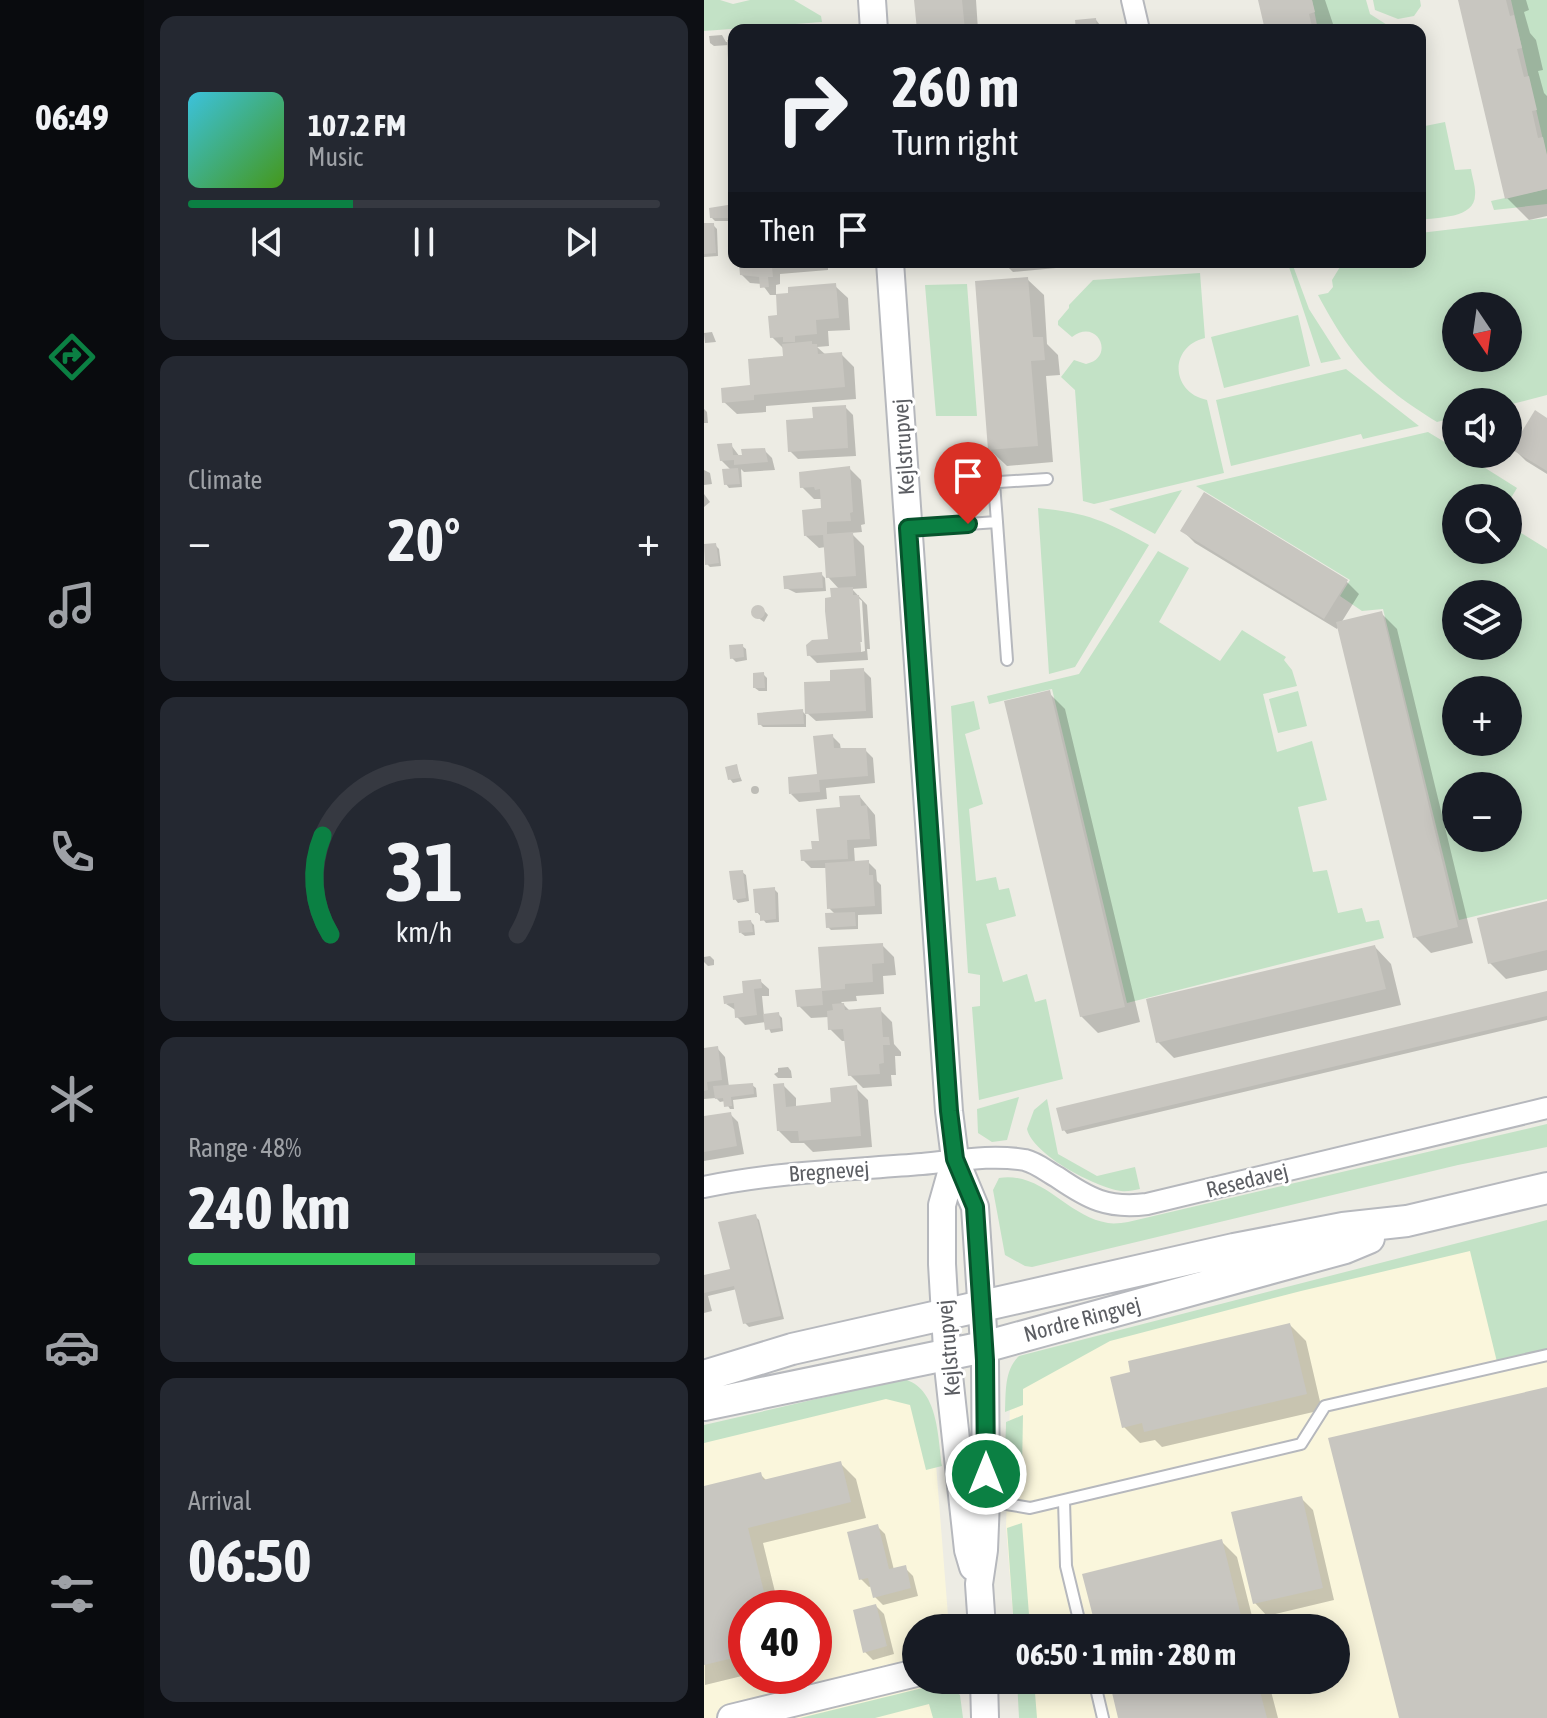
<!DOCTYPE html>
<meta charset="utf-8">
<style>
:root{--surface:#171b24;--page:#242831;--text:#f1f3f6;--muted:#9ea1a6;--line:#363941;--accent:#0b8043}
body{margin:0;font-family:"Asap Condensed",sans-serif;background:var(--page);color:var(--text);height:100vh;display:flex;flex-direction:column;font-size:30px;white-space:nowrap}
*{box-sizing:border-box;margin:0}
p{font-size:26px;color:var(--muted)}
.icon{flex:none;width:44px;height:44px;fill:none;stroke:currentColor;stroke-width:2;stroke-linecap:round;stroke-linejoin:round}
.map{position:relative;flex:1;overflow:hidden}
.sheet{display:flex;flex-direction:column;gap:16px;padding:16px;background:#0d0f14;width:560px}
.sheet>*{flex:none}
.guide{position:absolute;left:24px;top:24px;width:698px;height:244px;border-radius:16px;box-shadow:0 4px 20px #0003;background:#171b24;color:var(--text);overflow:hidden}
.needle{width:52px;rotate:167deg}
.tools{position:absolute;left:738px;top:292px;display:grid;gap:16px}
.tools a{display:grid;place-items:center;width:80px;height:80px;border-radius:50%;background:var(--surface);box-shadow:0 4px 20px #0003;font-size:40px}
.speed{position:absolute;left:24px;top:1590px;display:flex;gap:16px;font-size:40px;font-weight:700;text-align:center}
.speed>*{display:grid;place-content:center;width:104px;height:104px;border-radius:50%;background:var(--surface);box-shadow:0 4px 20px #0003;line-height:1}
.speed .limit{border:12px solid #d22;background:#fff;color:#111}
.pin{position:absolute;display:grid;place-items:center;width:68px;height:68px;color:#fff;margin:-82px -34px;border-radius:50% 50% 50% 0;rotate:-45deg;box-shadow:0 0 8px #0007}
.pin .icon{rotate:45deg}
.me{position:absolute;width:88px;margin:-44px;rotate:0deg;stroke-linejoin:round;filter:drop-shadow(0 0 6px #0008)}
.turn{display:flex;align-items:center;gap:28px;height:168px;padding:0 32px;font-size:36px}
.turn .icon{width:104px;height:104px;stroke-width:2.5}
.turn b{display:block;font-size:56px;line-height:68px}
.then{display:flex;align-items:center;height:76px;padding:0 32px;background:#0003;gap:16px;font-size:30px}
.big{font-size:60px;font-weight:700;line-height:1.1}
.sheet .tile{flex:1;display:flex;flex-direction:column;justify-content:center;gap:12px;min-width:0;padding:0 28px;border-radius:16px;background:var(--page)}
.sheet .dial{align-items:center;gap:0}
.dial svg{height:208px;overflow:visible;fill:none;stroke:var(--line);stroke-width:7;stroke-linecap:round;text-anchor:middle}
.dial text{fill:var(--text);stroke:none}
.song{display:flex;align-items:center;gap:24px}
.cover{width:96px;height:96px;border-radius:12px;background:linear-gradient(135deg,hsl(190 70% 55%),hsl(100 70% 35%))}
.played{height:8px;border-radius:4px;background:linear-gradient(90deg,var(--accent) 35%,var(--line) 35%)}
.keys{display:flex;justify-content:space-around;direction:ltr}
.heat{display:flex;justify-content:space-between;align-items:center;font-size:44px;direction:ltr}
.charge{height:12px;border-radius:6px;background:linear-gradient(90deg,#34c759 48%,var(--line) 0)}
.trip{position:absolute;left:198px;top:1614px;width:448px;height:80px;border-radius:40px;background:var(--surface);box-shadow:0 4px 20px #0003;font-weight:700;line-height:80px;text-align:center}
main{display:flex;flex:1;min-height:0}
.menu{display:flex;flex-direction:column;width:144px;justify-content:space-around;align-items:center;background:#090b0e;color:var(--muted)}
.menu .icon{width:56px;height:56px}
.menu .current{color:var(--accent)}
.menu b{font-size:36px;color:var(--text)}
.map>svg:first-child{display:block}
.commercial{fill:#faf6dc;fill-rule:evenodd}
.green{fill:#c3e2c6;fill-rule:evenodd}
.shadow{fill:#0003;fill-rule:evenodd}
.building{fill:#c8c6c0}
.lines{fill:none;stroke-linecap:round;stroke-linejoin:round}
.service-casing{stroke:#b6b8bd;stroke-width:14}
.minor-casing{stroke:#b6b8bd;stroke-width:24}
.tertiary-casing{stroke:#b6b8bd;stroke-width:30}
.secondary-casing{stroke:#b7b9be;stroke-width:34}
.service{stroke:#fff;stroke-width:10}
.minor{stroke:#fff;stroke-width:20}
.tertiary{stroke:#fff;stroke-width:26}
.secondary{stroke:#fff;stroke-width:30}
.route-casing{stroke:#07532c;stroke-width:20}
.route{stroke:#0b8043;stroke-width:14}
.labels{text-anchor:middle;stroke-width:6;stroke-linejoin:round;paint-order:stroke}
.street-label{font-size:22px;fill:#5c5e63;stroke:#fff}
</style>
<main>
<nav class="menu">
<b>06:49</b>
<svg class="icon current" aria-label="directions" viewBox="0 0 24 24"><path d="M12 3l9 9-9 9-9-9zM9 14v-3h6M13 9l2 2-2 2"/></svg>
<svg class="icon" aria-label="music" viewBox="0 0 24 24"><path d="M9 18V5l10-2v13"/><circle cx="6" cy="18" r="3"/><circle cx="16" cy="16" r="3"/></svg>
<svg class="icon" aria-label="phone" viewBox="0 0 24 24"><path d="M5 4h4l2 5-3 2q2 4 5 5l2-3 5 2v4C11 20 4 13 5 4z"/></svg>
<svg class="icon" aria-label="climate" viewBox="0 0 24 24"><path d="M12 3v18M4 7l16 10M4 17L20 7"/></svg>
<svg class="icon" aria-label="car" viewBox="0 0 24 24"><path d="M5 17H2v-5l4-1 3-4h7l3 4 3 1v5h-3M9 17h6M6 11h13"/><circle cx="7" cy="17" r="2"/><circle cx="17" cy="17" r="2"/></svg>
<svg class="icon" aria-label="filters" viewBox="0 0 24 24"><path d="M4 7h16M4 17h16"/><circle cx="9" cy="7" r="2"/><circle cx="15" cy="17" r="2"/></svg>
</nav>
<section class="sheet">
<div class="tile">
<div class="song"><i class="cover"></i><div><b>107.2 FM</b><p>Music</p></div></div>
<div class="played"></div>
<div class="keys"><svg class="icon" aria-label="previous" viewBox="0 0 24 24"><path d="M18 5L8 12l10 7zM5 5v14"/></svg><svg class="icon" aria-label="pause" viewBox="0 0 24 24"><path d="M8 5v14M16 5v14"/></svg><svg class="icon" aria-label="next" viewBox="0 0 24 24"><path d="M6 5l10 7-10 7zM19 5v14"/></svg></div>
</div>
<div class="tile"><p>Climate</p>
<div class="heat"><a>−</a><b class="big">20°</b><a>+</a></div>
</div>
<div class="tile dial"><svg viewBox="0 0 100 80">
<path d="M14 69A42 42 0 1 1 86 69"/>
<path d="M14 69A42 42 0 0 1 11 31" stroke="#0b8043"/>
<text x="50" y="56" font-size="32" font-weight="700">31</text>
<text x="50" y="72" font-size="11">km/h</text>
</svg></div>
<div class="tile"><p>Range · 48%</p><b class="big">240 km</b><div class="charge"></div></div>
<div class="tile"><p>Arrival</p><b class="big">06:50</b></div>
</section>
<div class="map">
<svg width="843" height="1718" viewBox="0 0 843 1718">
<rect width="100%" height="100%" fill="#edece4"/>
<path class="commercial" d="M843 1225V1718H316L313 1680H632V1628H310L302 1527 307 1375 315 1359Z
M196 1383 230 1439 245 1628H212V1680H250L251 1718H0V1429ZM42 1608H110V1676H42Z"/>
<path class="green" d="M0 0H16L29 4 46 0H90L117 16 118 22 0 31Z
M608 0H662L666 14 691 30H614Z
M669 0H716L717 6 710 16 694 19 671 10Z
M807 0H843V157Z
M741 122 751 170 767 169C768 177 772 187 771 195 771 219 733 217 716 220V127Z
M843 189V204L790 210 787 201Z
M843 218V395L804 405V402H752V417L733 422C672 384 648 359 614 295L624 293 629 287 628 280 639 262H716V233ZM752 306H804V358H752Z
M588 263 605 309 637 359 617 363 584 264Z
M496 273 501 338C464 347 467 393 503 400L520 473 390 504 379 501 371 390 357 377 370 360 382 364C412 358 394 317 368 337L354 325V321L365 308V305L389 280Z
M263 284 273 416H232L221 285Z
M594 315 606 366 520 388 507 337Z
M642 369 715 426 659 439 657 434 527 466 512 400Z
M724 432 752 449V454H759L813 488 804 503V498H752V550H804V525L843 549V899L755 920 679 609 658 611 636 596 646 580 492 486ZM752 594H804V646H752ZM752 690H804V742H752ZM752 786H804V838H752Z
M478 490 451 534 405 509Z
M334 508C385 513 401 521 445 545L371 667 345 674Z
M454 551 485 568 455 622 516 661 538 630 582 657 580 660 588 670 593 686 559 694 573 752 608 741 623 800 594 807 609 872 623 870 634 913 658 908 662 922 675 920 680 938 423 1003 348 689 285 704 283 696 375 674Z
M594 691 603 726 574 733 565 699Z
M270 701 276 729 261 734 279 804 265 809 272 881 292 877 295 890 305 888 312 916 282 924 299 982 323 974 331 1002 342 999 359 1079 275 1100 268 1007 276 1006V975L264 973 247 706Z
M315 1097 303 1140 288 1142 274 1133 273 1109Z
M343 1099 354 1154 393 1176 431 1167 436 1189C430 1190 423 1192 417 1191 391 1187 329 1155 323 1129L330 1110Z
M843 1124V1147L754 1165 328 1267 321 1266 301 1255 289 1190 295 1178C339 1171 363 1217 404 1223 410 1224 418 1223 424 1222Z
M843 1220V1350L793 1362 766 1251 597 1291 406 1341 319 1389V1405L301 1412C302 1393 300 1370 315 1356Z
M199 1379C234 1387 234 1436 238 1466L222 1470 206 1405 182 1399 0 1443V1425Z
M319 1415 318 1469C297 1455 302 1446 302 1422Z
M318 1523 326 1628H310L303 1528Z
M313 1680H330L333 1718H315Z
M239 1683 256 1695 259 1718H229L225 1704 171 1718H96Z"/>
<path class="shadow" d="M212 0H272L274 30H215Z
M556 0H621L631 30H563Z
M756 0H822L825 10 820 12 826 33 832 40 839 70 834 71 840 93 843 96V216L825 220 803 198Z
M392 20 400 30H374Z
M18 35 22 42H30V99L25 45 10 46 6 43 5 36Z
M30 206V221H11L8 218Z
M0 225H9L13 229 14 256 0 257Z
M67 262H124V270L76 274V284L72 285V295H66L58 284 46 283 38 275Z
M299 262H384V265L309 272Z
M323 279 340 295 343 344 354 355 356 375 342 376 349 462 303 466 286 450Z
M131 286 144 298 146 330 124 331 125 346 113 347 122 355 137 354 150 367 152 399 62 406V412L33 414 20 402 48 387 80 358 81 350 68 337 75 317Z
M8 332 12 342 1 343 0 333Z
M141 407 149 415 152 456 94 459 86 451 111 420Z
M0 409 3 412 4 423H0Z
M843 420V474L822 461 810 449Z
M27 445 36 457 60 450 68 458 71 470 40 472 37 469 38 487 25 488 22 484 27 470 17 460Z
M145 468 157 480 161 524 157 525 158 532 147 533 160 546 163 588 148 589 163 605 166 649H163L164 660 113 663 105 655 126 641 129 599 136 590 124 577 122 547 115 548 102 536 119 510 118 499H110L98 487ZM153 597 158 601 161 651 157 652Z
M0 470 6 473 8 484 0 485Z
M0 494 6 502 0 507Z
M479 531 642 581 655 594 637 623 677 613 693 629 769 943 727 953 710 936 635 626 633 629 491 543Z
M11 545 15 549 17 566 6 567 3 564Z
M117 574 121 578 122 591 92 593 82 588Z
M57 607 64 615 60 622 53 617 49 609Z
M38 646 42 649 43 660 32 662 28 658Z
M159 670 167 678 169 718 112 721 103 713Z
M59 674 63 678V691H55L51 688Z
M345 693 361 709 436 1022 394 1033 377 1016Z
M98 711 102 715V727H59L56 724Z
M128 736 136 744 137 750H161L169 758 171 783 122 788 123 799 95 802 87 794 115 776Z
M32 766 38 781 29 783 26 779Z
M47 790a4 4 0 1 1 8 0a4 4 0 1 1-8 0Z
M156 797 171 815 173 846 150 848 151 863 164 862 172 870 173 881 177 885 178 914 154 915V929L127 930 124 927 132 915 125 908 123 868H107L99 860 117 843 138 809Z
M38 872 42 875 45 901 34 903 31 899Z
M70 889 74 893 75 922 62 923 53 912Z
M843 903V970L802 979 786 963Z
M47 922 50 925 51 935 41 936 37 933Z
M178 945 190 957 192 975 179 976 180 994 152 996 153 1001 137 1002 146 1011 176 1010 188 1022 190 1044 197 1052V1056H191L192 1075H187L188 1086 159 1088 146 1075 143 1041H138L126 1029 125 1017 107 1018 95 1006Z
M671 947 687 964 697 1005 470 1058 454 1042Z
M6 956 10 960V965L4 966 0 962V957Z
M56 981 65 989V996H58L60 1016 74 1014 78 1018 79 1031 67 1033 62 1022 41 1025 33 1017V1011L22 1004 41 994Z
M843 993V1020L363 1134 360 1130Z
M13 1048 21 1057 25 1087 48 1085 52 1088 53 1097 29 1100 30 1109H26L21 1101 16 1102 12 1098 0 1099V1050Z
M84 1067 87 1071 88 1078H74L70 1074 74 1072V1068Z
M79 1085 92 1098V1108L130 1104 152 1088 164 1100 168 1147 109 1152 100 1143H87L74 1130Z
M26 1114 34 1122 40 1154 0 1161V1118Z
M51 1216 55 1220 80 1319 45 1327 41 1323 33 1289 4 1296 8 1311 0 1313V1277L29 1270Z
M586 1325 602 1341 618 1410 458 1447 451 1440 436 1443 420 1427Z
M136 1463 152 1479 162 1518 59 1543 75 1608H42V1675L1 1685 0 1488 56 1474 63 1481Z
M597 1498 609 1510 630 1600 563 1616 551 1603Z
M173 1526 181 1534 190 1570 201 1568 209 1576 214 1596 179 1605 171 1597 168 1586 165 1587 157 1579Z
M517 1541 533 1557 551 1628H394Z
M172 1606 180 1614 190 1654 169 1660 161 1652Z
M407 1680H564L574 1718H416Z"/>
<path class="building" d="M210 0H258L261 30H213Z
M554 0H608L611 12 605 14 609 30H561Z
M754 0H802L806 16 810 15 818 48 813 49 820 77 825 76 833 110 828 111 834 138 839 137 843 155V189L801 199Z
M392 18 393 30H372L371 20Z
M23 40H30V98L26 99Z
M30 204V218H6L5 208Z
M0 223H10L12 253 0 254Z
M63 262H98V264L68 267 69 277H64L65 287 56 288 55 277 36 275 35 264Z
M324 277 329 337H339L341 360 327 361 334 446 284 450 271 281Z
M132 283 135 318 112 320 113 334 91 336V342H79V337L66 338 64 316 73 315 72 294 84 293V287Z
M108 341V344H113L114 354 138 352 141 387 50 395V400L18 403 17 388 46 385 44 359 79 356 78 344Z
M142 405 144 448 84 452 82 420 109 418 108 407Z
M831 410 843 418V471L807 449Z
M28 443 29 455H38L37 449 61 448 64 462 30 465V460L16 461 13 444Z
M146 466 149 512 146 513 147 521 123 522V534L149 532 152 576 122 578 119 535 100 536 98 510 117 508 116 489 111 490 110 487 96 488 95 472Z
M34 468 36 484 20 485 18 469Z
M500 492 644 580 620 619 476 531Z
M12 543 15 563 1 565 0 544Z
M118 572 119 588 80 589 79 576Z
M149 587V595H155L158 642H156L157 652 103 656 102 645 108 640 124 639 121 611V598L127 597 126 588Z
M47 612a7 7 0 1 1 14 0a7 7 0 1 1-14 0Z
M678 611 754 927 709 938 632 622Z
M39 644 40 657 26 659 25 645Z
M160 668 162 711 101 714 100 682 126 681V670Z
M60 672 61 688H49V673Z
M346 690 421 1007 376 1017 300 701Z
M99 709 100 724 54 725 53 713Z
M129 734 130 748H162L164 776 115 780 116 792 85 794 84 777 113 774 109 736Z
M33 764 36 778 24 780 21 767Z
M156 795 157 806 163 805 166 839 143 840 144 859 97 861 96 850 108 849 107 841H115L112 809 136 807 135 796Z
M165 860V875H169L171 906 123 909 121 863Z
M39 870 42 898 29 900 25 871Z
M71 887 72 919 56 921V913H51L49 889Z
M843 901V950L784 964 773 918Z
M151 912 152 926 122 928 121 913Z
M47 920 49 932 35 933 34 921Z
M179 943 180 963 168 964 169 982 141 984V989L118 991 119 1005 93 1007 91 990 117 988 114 947Z
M671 945 682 989 452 1043 442 999Z
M57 979 58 988 50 989 53 1015 31 1018 30 1003 20 1004 19 996 39 993 38 981Z
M843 991V1016L358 1131 352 1108Z
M140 1003 141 1010 177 1007 179 1037H185L186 1045H179L180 1063 175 1064 176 1074 144 1076 139 1029 124 1030 123 1011 129 1010 128 1004Z
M75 1012 77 1028 61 1030 59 1014Z
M14 1046 18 1080 3 1082 4 1090 0 1091V1048Z
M49 1083 50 1094 27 1097 28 1106 20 1107 19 1098 11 1099 9 1086Z
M80 1083 82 1107 127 1102 126 1088 153 1085 157 1136 95 1141 94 1131H73L69 1084Z
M27 1112 33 1146 0 1152V1116Z
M52 1214 77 1316 39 1324 30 1286 0 1293V1275L26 1269 14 1222Z
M586 1323 603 1394 440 1432 438 1423 418 1428 406 1377 426 1372 424 1361Z
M843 1387V1718H695L624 1438Z
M137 1461 147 1502 44 1528 64 1608H42V1655L0 1665V1486L57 1472 59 1480Z
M598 1496 619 1588 549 1604 527 1512Z
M174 1524 185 1569 202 1565 207 1588 169 1598 164 1578 155 1580 143 1532Z
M518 1539 540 1628H392L378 1574Z
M172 1604 183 1646 159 1653 149 1610Z
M405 1680H553L563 1718H414Z"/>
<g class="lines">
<defs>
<path id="service" d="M290 483 293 522
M265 484 343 479
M206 528 293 522 303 660
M284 1501 326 1508 597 1444 621 1406 843 1355
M360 1501 362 1566 377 1628
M390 1680 399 1718"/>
<path id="minor" d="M428 0 435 30
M0 1187C72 1172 144 1170 218 1164 252 1161 287 1154 321 1160 333 1163 342 1171 353 1177 385 1199 404 1209 443 1204L843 1108"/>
<path id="tertiary" d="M168 0 170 30
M186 262 245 1111 251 1159 271 1207 281 1360 282 1500 280 1550 275 1584 278 1628
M251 1159 238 1205V1264L244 1366 264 1550 269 1567
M280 1680 281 1718
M27 1718 212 1673"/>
<path id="secondary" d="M0 1376 88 1349 530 1249 639 1228 703 1221 843 1188
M0 1405 280 1347 641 1248 665 1238"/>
</defs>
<use href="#service" class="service-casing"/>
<use href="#minor" class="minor-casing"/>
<use href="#tertiary" class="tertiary-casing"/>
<use href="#secondary" class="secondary-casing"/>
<use href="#service" class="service"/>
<use href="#minor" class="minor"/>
<use href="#tertiary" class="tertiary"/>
<use href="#secondary" class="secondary"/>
</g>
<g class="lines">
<defs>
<path id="route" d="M264 524 204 528 245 1111 251 1159 271 1207 281 1360 282 1474"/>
</defs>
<use href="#route" class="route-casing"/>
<use href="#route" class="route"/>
</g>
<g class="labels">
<g class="street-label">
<text transform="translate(199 447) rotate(-94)" y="8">Kejlstrupvej</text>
<text transform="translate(125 1171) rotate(-4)" y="8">Bregnevej</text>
<text transform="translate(543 1180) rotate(-14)" y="8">Resedavej</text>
<text transform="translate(378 1319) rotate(-15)" y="8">Nordre Ringvej</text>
<text transform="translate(244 1348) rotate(-95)" y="8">Kejlstrupvej</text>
</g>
</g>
</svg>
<div class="tools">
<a><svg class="needle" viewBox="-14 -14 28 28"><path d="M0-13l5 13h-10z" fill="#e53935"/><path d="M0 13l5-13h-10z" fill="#9ea1a6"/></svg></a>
<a><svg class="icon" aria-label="sound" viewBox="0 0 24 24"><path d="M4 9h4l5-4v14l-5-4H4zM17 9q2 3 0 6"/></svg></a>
<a><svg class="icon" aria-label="search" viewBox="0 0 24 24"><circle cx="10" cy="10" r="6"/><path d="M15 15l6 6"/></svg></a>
<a><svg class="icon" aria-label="layers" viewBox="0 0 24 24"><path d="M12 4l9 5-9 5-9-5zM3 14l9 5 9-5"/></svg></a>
<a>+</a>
<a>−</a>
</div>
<div class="speed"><div class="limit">40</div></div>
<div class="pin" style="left:264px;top:524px;background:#d93025"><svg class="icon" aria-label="arrive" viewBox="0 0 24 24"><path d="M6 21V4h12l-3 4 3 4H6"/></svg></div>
<svg class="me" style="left:282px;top:1474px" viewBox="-20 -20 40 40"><circle r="17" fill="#0b8043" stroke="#fff" stroke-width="3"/><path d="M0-11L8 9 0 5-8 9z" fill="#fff"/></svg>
<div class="trip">06:50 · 1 min · 280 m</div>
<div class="guide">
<div class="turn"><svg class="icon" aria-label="right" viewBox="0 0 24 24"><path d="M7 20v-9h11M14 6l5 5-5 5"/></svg><div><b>260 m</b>Turn right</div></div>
<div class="then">Then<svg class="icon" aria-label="arrive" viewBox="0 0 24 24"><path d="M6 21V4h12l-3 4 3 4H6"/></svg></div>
</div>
</div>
</main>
